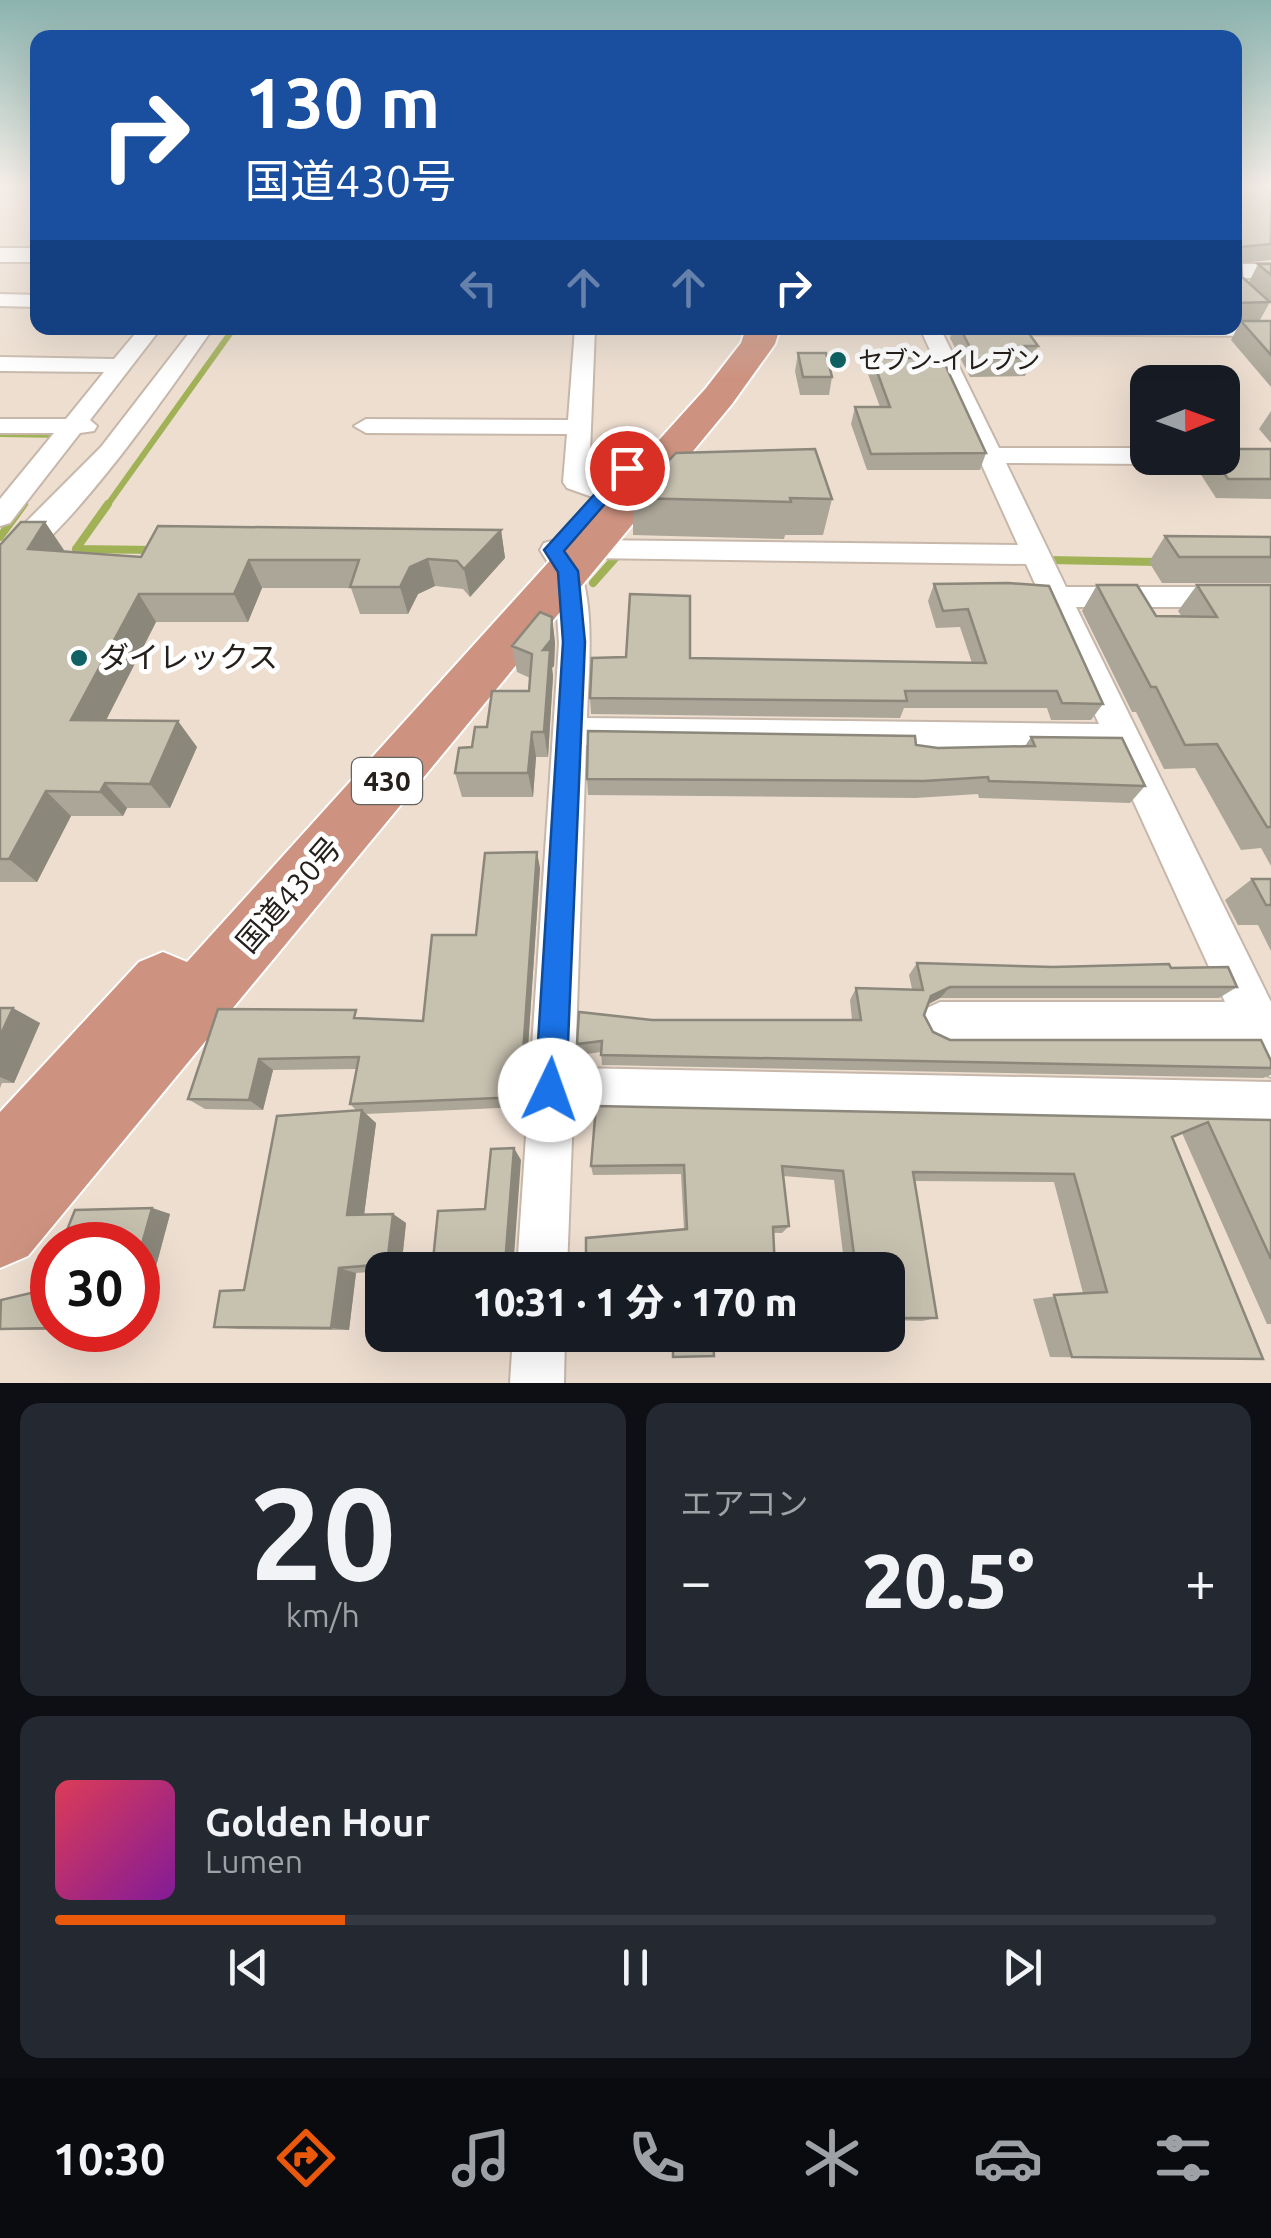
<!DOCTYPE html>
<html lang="ja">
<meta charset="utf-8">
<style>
:root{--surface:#171b24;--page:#242831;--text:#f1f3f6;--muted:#9ea1a6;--line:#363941;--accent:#ea580c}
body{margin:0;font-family:Ubuntu,"Noto Sans JP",sans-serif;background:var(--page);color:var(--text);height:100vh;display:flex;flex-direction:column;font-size:38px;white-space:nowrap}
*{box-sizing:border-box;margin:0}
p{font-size:32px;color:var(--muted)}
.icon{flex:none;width:55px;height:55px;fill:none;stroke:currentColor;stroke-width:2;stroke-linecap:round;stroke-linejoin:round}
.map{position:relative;height:1383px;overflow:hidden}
.details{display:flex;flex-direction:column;gap:20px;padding:20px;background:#0d0f14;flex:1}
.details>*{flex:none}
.guide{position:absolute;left:30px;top:30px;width:1212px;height:305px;border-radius:20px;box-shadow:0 10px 40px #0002;background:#1a4fa0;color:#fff;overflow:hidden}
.needle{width:65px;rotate:89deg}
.fabs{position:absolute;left:1130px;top:365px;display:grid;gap:20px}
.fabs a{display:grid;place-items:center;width:110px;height:110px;border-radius:20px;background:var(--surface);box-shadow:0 10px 40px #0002;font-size:50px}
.speed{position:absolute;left:30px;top:1222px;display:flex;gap:20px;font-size:50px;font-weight:700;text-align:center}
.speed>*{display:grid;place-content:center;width:130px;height:130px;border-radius:50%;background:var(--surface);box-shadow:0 10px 40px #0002;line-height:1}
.speed .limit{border:15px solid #d22;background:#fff;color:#111}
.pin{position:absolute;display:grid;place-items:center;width:85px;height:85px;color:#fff;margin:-42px;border:5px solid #fff;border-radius:50%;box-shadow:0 2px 10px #0007}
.me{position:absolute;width:110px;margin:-55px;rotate:3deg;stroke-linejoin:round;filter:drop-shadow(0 0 8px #0008)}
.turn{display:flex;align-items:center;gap:35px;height:210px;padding:0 50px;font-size:45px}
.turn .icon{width:130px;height:130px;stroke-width:2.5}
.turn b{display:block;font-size:70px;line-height:85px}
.lanes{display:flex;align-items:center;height:95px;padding:0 50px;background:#0003;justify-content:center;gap:50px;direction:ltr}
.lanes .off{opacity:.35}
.big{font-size:75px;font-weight:800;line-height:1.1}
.details .card{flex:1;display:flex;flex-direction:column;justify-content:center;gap:15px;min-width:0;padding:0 35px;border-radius:20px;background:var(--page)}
.details .dial{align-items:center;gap:0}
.dial b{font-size:130px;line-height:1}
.song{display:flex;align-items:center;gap:30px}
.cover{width:120px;height:120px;border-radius:15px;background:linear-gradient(135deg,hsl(350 70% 55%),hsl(290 70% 35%))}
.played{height:10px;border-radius:5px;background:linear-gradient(90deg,var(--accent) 25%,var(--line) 25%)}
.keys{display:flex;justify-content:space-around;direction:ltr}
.heat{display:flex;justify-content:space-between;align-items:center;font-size:55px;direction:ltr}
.details .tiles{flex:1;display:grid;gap:20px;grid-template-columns:1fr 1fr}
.card:last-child{grid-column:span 2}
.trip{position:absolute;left:365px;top:1252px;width:540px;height:100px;border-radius:20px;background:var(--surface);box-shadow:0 10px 40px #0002;font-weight:800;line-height:100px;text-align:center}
.menu{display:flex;height:160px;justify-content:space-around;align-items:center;background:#090b0e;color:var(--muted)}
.menu .icon{width:70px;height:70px}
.menu .active{color:var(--accent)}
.menu b{font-size:45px;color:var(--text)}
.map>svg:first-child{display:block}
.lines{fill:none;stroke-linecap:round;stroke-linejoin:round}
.stream-far1{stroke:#a0b156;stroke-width:6}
.stream{stroke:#a0b156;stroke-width:8}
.minor-casing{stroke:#c6b7aa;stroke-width:4}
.tertiary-casing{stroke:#c6b7aa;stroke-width:4}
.trunk-casing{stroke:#fff;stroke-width:4}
.minor{fill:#fff;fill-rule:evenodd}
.tertiary{fill:#fff;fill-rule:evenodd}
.trunk{fill:#ce9380;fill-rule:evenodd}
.wall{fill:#aba697}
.shaded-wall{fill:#8b877b}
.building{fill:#c7c1b0;stroke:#8b877b;stroke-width:2.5}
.route{fill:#1a73e8;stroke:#114b97;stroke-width:2.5}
.poi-dot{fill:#106264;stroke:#fff;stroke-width:4}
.labels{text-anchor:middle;stroke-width:10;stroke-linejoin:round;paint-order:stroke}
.far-poi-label{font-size:25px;fill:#25201b;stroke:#fff;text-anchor:start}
.shield{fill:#fff;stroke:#66635f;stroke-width:2.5}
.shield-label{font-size:28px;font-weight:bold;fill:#25201b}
.poi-label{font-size:30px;fill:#25201b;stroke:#fff;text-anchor:start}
.street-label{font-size:30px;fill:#25201b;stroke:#fff}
</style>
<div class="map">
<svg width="1271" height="1383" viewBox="0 0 1271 1383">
<rect width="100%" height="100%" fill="#edded0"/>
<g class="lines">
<path class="stream-far1" d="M0 434 64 435
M106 507 234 328"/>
<path class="stream" d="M0 537 24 504
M76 549 155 550
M76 549 108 504
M1048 560 1158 562
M593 583 617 556"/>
<defs>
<path id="minor" d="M0 294 38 295V307L0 306Z
M1235 323 1271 324V336L981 334 971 328H1235Z
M140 328H161L90 420 97 426 94 431 80 433 10 523 0 526V499L54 433H0V419H66L104 372 0 371V357L114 359Z
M193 328H213C177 380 56 557 0 573V548L101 447Z
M575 328H595L589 478 639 495 643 501 639 507H621L567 488 563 482 567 434 366 433 354 426 366 419 568 420Z
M920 328H940L999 448H1148V458H1159L1148 464 1006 463 1066 587H1271V607H1076L1271 1002V1077L1255 1071 1244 1046H940L925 1039 918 1024 925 1009 940 1002H1225L1111 752 586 745 575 1068 1271 1082V1128L573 1113 567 1270H517L559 643 554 572 540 550 544 543 571 536 588 540 1018 545ZM572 554 588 558 1026 564 1099 724 587 718C588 672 598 593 572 554Z
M513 1335H565L564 1383H510Z"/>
<path id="tertiary" d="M0 248H38V262H0Z
M1235 264H1271V278H1235Z"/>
<path id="trunk" d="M746 328H780L775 344 732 404 28 1256 0 1268V1112L139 962 163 952 187 962 706 388 741 343Z"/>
</defs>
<use href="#minor" class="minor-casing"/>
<use href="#tertiary" class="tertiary-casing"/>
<use href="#trunk" class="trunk-casing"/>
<use href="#minor" class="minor"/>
<use href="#tertiary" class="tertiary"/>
<use href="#trunk" class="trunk"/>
</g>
<path class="wall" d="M1235 187H1271V260L1242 263V277L1270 302 1260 320 1235 321Z
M1258 264H1271V303L1249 282Z
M1241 321H1271V387L1231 340Z
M953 328H1025L1038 346 1025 376 970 377 950 338Z
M798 353 832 377 829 395H800L795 371Z
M872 358 986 453 980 470H867L851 424 855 407H880L868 374Z
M1271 411V443L1259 429Z
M1271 449V499L1216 498 1196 467 1202 458H1222Z
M633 498 832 499 823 535H785L784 539 633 535Z
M501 530 505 558 470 597 463 589 435 586 418 594 408 614H360L351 588H262L248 622H156L106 720 197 747 170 808H127L123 816H71L37 882H0V545L141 557Z
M1165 536 1271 537V583H1162L1149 562Z
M934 584 1103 704 1091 720H1051L1047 708H904L900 718 591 714 590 698 690 658 972 663 960 627 936 628 928 601Z
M1097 585 1156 616 1182 617 1178 611 1197 585H1271V866L1261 848 1241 850 1195 768 1164 769 1136 712H1132L1082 611Z
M552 617 555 643 554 666 552 668 553 676 548 757H536L533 797H462L455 773 487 727 529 691 530 678 517 672 512 646Z
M1031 737 1145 786 1130 803 979 798 978 794 915 798 588 795 587 779 916 745 938 748 1025 746Z
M540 868 524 1107 365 1114 376 1123 364 1215 393 1214 406 1223 401 1270H382V1271L356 1273 349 1330 238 1329 214 1327 244 1290 357 1111 350 1104 356 1069 273 1070 263 1110 205 1109 188 1099 218 1009 423 1021 476 935Z
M1252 879H1271V951L1258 925H1238L1225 900Z
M917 963 1053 967 1171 968 1237 987 1219 998H940L927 1005 924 1015 933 1032 950 1040 1271 1061V1075L1263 1078 602 1065 601 1052 579 1055 577 1044 652 1020H852L850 1000 856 988 912 989 909 975Z
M0 1008 40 1023 14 1083H2L0 1088Z
M596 1106 1271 1120V1324H1267L1182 1133 1172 1137 1231 1359 1050 1357 1033 1299 1083 1293 1054 1182 914 1181 937 1318 922 1321 888 1320V1270H845L834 1180 783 1176 789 1226 782 1233 684 1230 681 1174 593 1175 591 1166Z
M152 1208 170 1214 155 1270 143 1272 138 1293V1245Z
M52 1268V1330H0L44 1290Z
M510 1335 509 1337 439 1339 426 1337Z"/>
<path class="shaded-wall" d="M45 522 64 550 48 576 28 549Z
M501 530 505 558 470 597 464 569Z
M428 559 435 586 418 594 408 614 400 587 410 567Z
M249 560 262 588 248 622 234 594Z
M139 594 156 622 93 746 71 720Z
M552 617 555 643 554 666 552 668 553 676 548 757 544 732 543 650Z
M178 721 197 747 170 808 150 784Z
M532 732 536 757 533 797 528 773Z
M105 783 127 808 123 816 100 792Z
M46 791 71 816 37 882 9 859Z
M537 852 540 868 524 1107 520 1097Z
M950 987 940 998 922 1007 931 996Z
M13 1008 40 1023 14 1083 0 1077V1036Z
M259 1059 273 1070 263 1110 249 1100Z
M362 1110 376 1123 363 1223 347 1215Z
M514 1148 521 1160 513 1270 505 1264Z
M152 1208 170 1214 155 1270 138 1266V1258Z
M393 1214 406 1223 401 1270 387 1264Z
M339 1268 356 1273 349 1330 331 1328Z
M138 1271 143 1272 138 1293Z"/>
<path class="building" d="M1235 187H1271V244L1241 247 1242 277 1270 302 1235 303Z
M1258 264H1271V275Z
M1241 321H1271V355Z
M960 328H1025L1038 346H1025L1032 357 976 359Z
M798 353H826L832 377H803Z
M872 358H942L986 453 871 454 855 407H890Z
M815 449 832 499 790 498 791 502 633 498 676 453Z
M1222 449H1271V479H1228L1214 458H1222Z
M21 522H45L28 549 141 557 158 526 501 530 464 569 457 561 428 559 410 567 400 587H350L359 560H249L234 594H139L71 720 178 721 150 784 105 783 100 792 46 791 9 859H0V545Z
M1165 536 1271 537V557H1179Z
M1008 583 1049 586 1103 704 1062 703 1057 691H905L907 701 590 698 592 658 626 657 630 594 690 596V658L986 663 968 609 943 611 934 584Z
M1097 585H1137L1156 616 1217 617 1197 585H1271V827H1267L1217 744 1185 745 1156 687H1151Z
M540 612 552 617 551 640 543 650H550L544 732H532L528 773H455L459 748 472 747 475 727H487L492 691H529L532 654 512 646Z
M588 731 915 736 916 745 938 748 1035 746 1031 737 1122 738 1145 786 989 781 988 777 924 781 587 779Z
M537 852 520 1097 350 1104 359 1057 259 1059 249 1100 188 1099 218 1009 356 1010 354 1018 423 1021 432 935H476L485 853Z
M1252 879H1271V905H1266Z
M917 963 1053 967 1169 964 1171 968 1228 967 1237 987H950L931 996 924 1015 933 1032 950 1040H1261L1271 1061V1068L601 1055 602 1041 577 1044 579 1012 652 1020H861L856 988 923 990Z
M0 1008H13L0 1036Z
M596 1106 1271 1120V1259L1208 1122 1172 1137 1263 1359 1072 1357 1054 1295 1107 1292 1074 1174 913 1172 937 1318H888V1270H856L843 1171 782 1166 789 1226 773 1227 775 1270H586V1238L687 1229 684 1165 591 1166Z
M362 1110 347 1215 393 1214 387 1264 339 1268 331 1328 214 1327 220 1291 244 1290 277 1116Z
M514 1148 505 1264 519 1268 518 1270H432L438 1211 485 1209 491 1149Z
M152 1208 138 1258V1245H61L75 1210Z
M52 1268V1328L0 1329 1 1300 44 1290Z
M426 1335H501L426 1337Z
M673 1335H713L714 1356 673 1357Z"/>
<linearGradient id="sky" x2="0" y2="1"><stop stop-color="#8bb3ae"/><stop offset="0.49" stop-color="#f7f0ea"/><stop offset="1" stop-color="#f7f0ea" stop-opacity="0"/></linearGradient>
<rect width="1271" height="380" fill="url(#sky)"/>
<path class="route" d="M621 465 636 468 564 551 578 571 585 642 566 1090 562 1101 550 1106 539 1101 535 1090 563 642 558 572 544 550Z"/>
<g class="poi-dot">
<circle cx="838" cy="360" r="10"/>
<circle cx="79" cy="658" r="10"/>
</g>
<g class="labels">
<g class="far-poi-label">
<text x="858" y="369">セブン-イレブン</text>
</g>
<rect class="shield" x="352" y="758" width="70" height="46" rx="8"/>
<g class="shield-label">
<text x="387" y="791">430</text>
</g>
<g class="poi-label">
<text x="99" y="668">ダイレックス</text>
</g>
<g class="street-label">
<text transform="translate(289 895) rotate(-49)" y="10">国道430号</text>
</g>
</g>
</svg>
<div class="fabs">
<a><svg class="needle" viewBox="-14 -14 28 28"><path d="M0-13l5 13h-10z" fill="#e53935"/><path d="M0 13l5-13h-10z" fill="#9ea1a6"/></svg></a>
</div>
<div class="speed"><div class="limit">30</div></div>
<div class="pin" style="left:627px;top:468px;background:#d93025"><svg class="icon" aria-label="arrive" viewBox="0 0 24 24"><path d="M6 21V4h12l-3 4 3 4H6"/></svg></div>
<svg class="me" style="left:550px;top:1090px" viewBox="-20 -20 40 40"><circle r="19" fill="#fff"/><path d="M0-13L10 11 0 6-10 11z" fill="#1a73e8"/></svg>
<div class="trip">10:31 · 1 分 · 170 m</div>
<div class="guide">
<div class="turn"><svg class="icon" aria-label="right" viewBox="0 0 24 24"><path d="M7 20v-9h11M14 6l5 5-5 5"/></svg><div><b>130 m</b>国道430号</div></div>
<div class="lanes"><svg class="icon off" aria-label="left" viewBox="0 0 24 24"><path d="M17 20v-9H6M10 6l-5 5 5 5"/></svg><svg class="icon off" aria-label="ahead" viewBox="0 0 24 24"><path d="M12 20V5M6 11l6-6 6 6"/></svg><svg class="icon off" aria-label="ahead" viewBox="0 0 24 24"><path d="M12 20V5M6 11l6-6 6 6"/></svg><svg class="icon" aria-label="right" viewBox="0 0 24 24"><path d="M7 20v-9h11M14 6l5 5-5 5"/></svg></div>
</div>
</div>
<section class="details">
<div class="tiles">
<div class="card dial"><b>20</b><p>km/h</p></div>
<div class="card"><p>エアコン</p>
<div class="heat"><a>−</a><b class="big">20.5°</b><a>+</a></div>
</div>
<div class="card">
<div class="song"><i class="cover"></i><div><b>Golden Hour</b><p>Lumen</p></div></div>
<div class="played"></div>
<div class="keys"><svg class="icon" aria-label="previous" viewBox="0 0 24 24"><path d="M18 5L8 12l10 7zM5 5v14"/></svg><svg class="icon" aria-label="pause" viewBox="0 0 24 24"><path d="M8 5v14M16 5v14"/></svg><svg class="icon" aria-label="next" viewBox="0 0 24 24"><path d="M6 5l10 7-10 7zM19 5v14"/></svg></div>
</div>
</div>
</section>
<nav class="menu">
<b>10:30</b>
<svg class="icon active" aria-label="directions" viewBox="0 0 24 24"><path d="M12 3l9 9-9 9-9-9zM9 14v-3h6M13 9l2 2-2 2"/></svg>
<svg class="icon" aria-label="music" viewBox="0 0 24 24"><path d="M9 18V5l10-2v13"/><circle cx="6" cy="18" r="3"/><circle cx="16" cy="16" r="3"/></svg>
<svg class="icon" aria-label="phone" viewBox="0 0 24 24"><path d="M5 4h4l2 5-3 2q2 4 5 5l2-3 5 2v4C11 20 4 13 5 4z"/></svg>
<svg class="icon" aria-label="climate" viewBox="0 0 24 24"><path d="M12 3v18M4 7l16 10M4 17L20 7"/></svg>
<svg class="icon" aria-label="car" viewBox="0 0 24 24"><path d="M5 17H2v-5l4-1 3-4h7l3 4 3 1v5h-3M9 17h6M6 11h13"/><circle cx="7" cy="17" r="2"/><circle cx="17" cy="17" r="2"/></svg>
<svg class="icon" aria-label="filters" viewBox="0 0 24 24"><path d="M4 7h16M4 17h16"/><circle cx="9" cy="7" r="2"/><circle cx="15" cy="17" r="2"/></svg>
</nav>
